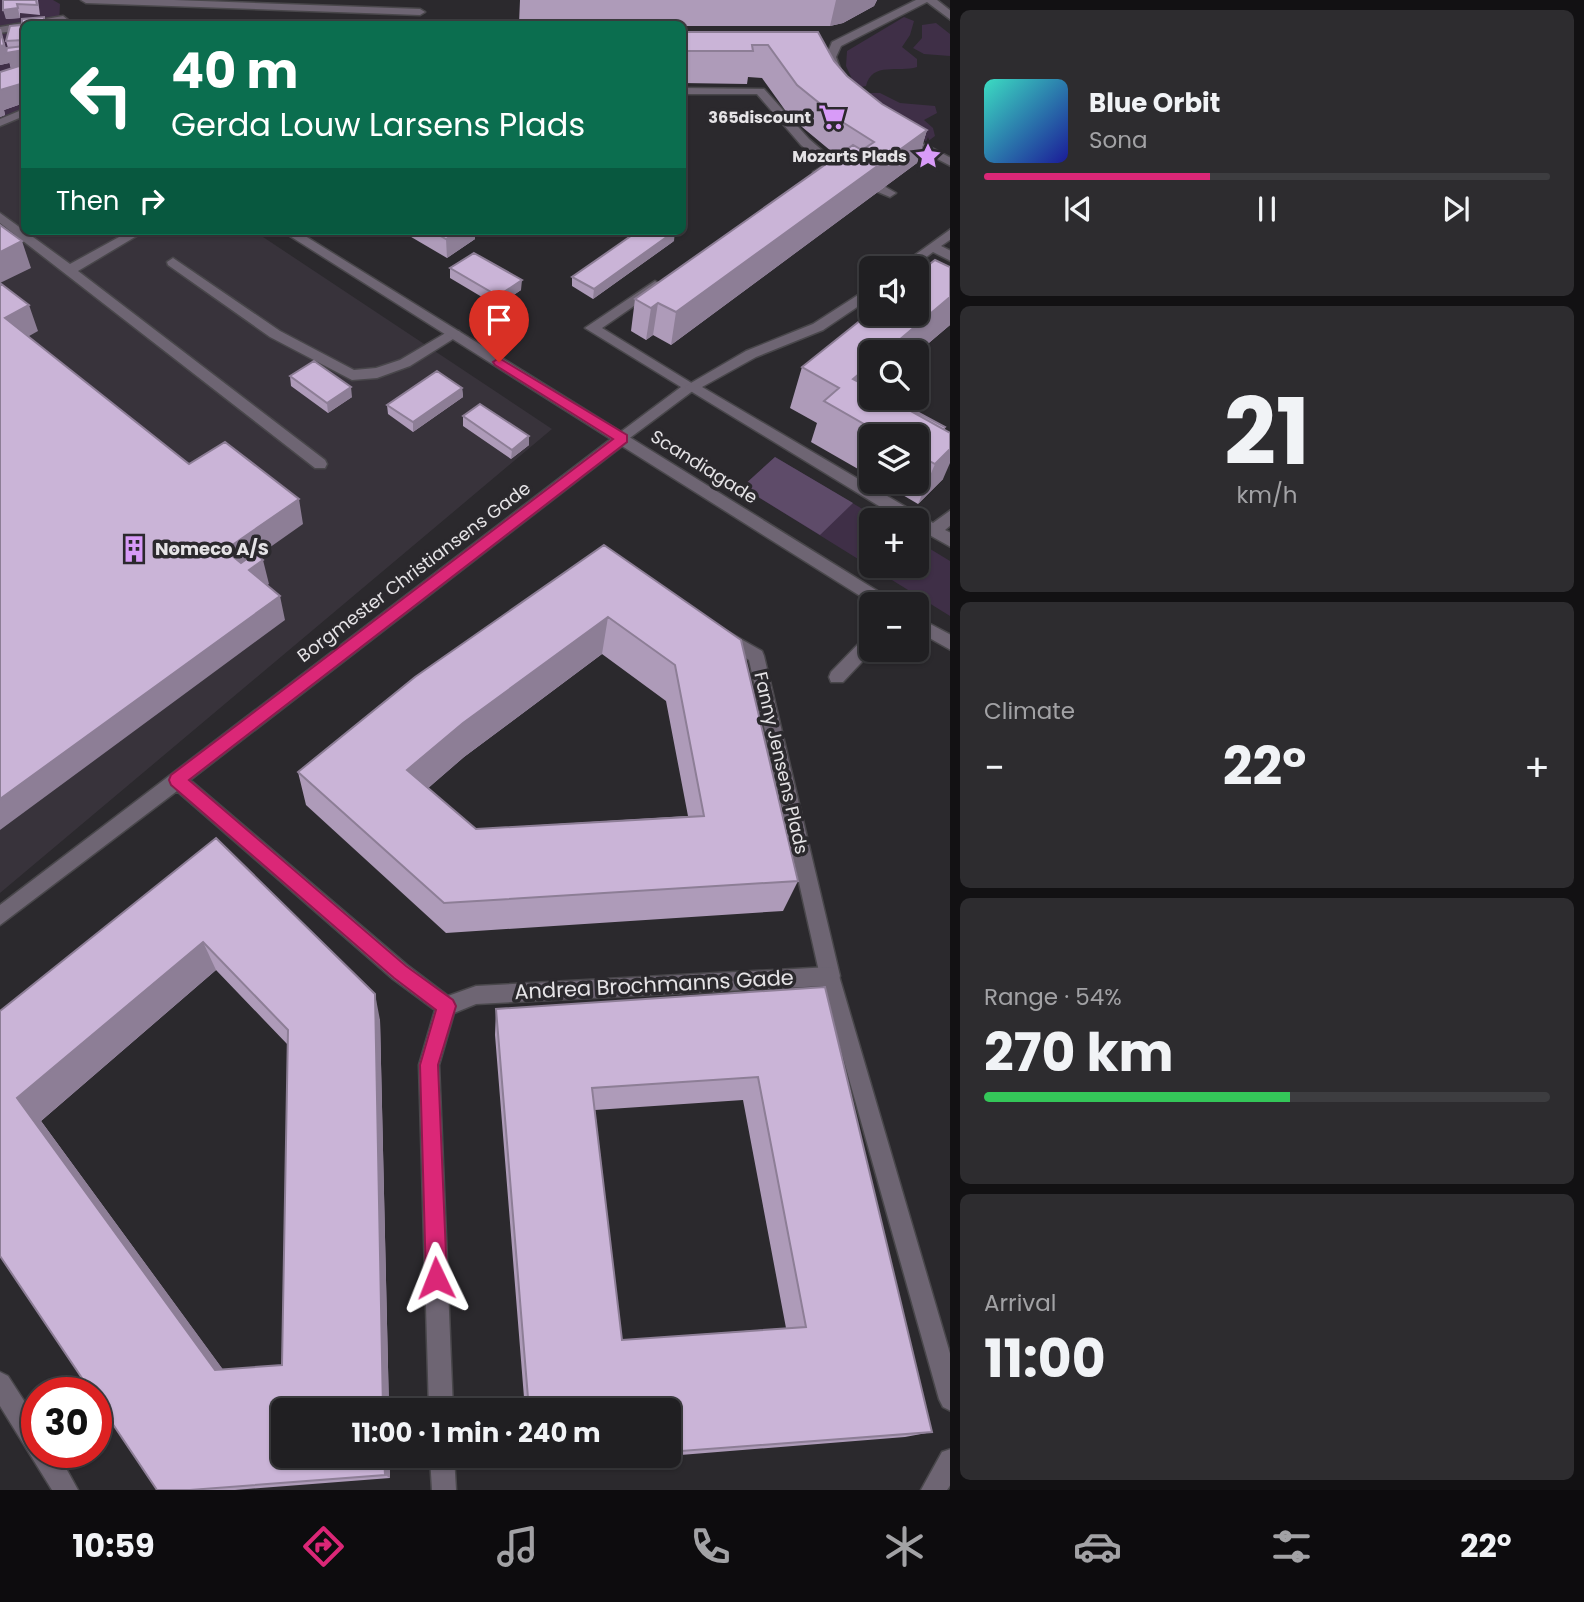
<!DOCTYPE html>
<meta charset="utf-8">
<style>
:root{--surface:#201f22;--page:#2d2c2f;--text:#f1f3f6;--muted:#a2a2a5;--line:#3d3d40;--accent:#db2777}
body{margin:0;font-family:Poppins,sans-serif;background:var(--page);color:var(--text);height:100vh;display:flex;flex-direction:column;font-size:26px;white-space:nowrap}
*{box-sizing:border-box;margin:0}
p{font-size:23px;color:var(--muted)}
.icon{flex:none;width:38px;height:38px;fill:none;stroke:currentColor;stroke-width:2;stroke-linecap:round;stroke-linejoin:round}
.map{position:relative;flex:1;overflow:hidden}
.side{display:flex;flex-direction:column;gap:10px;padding:10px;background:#121113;width:634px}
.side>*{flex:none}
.top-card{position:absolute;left:21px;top:21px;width:665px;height:214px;border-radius:10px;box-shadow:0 2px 5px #0004,0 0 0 2px var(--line);background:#0b6e4f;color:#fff;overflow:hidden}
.fabs{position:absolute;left:859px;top:256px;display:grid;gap:14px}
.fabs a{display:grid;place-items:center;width:70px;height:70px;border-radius:10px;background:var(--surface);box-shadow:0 2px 5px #0004,0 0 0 2px var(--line);font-size:35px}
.speed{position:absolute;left:21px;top:1377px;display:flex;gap:14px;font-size:35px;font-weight:700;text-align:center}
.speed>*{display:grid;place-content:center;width:91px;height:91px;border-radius:50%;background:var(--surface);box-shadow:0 2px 5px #0004,0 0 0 2px var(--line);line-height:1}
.speed .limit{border:10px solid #d22;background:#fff;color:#111}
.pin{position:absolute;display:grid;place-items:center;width:60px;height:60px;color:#fff;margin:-72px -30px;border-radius:50% 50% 50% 0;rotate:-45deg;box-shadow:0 0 7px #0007}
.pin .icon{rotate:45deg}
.me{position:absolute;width:77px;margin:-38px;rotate:358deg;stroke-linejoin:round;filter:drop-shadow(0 0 5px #0008)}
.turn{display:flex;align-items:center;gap:24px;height:147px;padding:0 35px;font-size:32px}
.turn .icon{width:91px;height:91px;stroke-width:2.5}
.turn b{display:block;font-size:49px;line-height:60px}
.then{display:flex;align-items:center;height:66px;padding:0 35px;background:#0003;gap:14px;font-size:26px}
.big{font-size:52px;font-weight:700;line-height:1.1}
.side .tile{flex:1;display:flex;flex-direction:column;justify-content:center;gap:10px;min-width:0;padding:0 24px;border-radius:10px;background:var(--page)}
.side .dial{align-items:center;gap:0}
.dial b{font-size:91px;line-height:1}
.song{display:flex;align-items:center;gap:21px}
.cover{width:84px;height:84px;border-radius:10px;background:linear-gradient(135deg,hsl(170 70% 55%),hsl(240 70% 35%))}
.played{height:7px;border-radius:4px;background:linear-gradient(90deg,var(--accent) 40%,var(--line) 40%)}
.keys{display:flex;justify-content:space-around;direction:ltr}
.heat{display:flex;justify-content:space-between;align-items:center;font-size:38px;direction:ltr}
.charge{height:10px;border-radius:5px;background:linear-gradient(90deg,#34c759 54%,var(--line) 0)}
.trip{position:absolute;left:271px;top:1398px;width:410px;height:70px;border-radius:10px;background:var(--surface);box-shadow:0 2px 5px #0004,0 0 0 2px var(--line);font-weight:700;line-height:70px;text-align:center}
.menu{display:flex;height:112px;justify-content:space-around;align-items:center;background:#0d0c0e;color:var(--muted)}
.menu .icon{width:49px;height:49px}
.menu .on{color:var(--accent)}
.menu b{font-size:32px;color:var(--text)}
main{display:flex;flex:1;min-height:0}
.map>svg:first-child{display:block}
.built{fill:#38333b}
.green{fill:#3f2f47}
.water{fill:#5e4b69}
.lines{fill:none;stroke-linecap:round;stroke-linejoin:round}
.lane-casing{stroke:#49474b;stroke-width:3}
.street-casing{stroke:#49474b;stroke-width:3}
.lane{fill:#6e6573;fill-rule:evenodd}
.street{fill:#6e6573;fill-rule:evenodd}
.wall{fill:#ae9bb9;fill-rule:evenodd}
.shaded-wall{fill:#8d7e96}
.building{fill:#cab4d7;stroke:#8d7e96;stroke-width:2;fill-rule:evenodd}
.route{fill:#db2777;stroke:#8e194d;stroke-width:2}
.labels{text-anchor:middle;stroke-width:7;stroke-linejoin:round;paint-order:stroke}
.far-poi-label{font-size:16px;font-weight:bold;fill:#e5e3e6;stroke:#2b292d;text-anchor:end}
.street-label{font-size:18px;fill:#e5e3e6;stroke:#2b292d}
.poi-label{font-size:18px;font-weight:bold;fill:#e5e3e6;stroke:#2b292d;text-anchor:start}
.near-street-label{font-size:21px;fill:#e5e3e6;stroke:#2b292d}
</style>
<main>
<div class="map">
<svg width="951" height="1490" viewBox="0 0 951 1490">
<rect width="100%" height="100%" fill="#2b292d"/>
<path class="built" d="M24 113V231H254L552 429 0 893V124Z"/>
<path class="green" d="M0 0H53L60 4 59 24H24V113L0 124Z
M904 17 914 21 910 35 902 47 917 59V67C899 73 872 61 866 86L856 88 846 66 847 51Z
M936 23 950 34V56L924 54 913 48 922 38V25Z
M868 93H880L900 103 935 106 937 113 924 120 933 128 935 136 927 142 912 134Z
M775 457 881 520H872V565H917V541L950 561V616L742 487Z"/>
<path class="water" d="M775 457 853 503 820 535 742 487Z"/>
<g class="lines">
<defs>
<path id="lane" d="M63 16 73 24H24V29L0 33V27Z
M682 88 764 89 809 139 839 165 821 178H813V172L825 165 801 145 757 94H682Z
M24 109V116L0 126V119Z
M882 185 896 193 890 197 878 192V186Z
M0 213 70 264 130 231H145L78 271 325 460 327 464 325 468H315L0 223Z
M173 258 280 331 354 370 376 368 400 360 449 331H459L461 334 410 366 377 378 352 380 270 337 168 265 167 262Z
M655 281 662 285 660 288 602 328 698 387 623 443 616 438 618 434 681 387 585 328Z
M723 629 762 651 764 656 840 976 837 983 830 985 823 983 820 976 749 660 717 640 715 635 717 630Z
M872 635V649H874L843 682H831L829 677 831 672 866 636Z"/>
<path id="street" d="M81 0H174L420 9 425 12 420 15 86 3Z
M916 0H937L951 11V20L927 2 841 46 836 57 843 76 833 78 826 57 832 42Z
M899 135H907L951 158V166L899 139Z
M951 229V239L941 246 951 251V261L933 252 912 268H897Z
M282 231H297L892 600 894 604H873L622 446 190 780 407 965 448 996 476 986 830 967 837 969 951 1357V1411L943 1407 939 1399 823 986 476 1004 454 1013 439 1065 453 1410H429L419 1065 435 1010 393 979 177 791 0 925V905L611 439Z
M872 286V297L823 330 756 357 702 387 933 523 951 510V525L945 530 951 533V547L917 528V520H902L684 387 746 351 813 324Z
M917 617 951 635V650L917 631Z
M0 1372 8 1376 37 1421V1452H57L78 1490H52L0 1406Z
M951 1449V1484L947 1490H921L942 1452Z
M430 1456H454L456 1490H432Z"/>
</defs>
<use href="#lane" class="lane-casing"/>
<use href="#street" class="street-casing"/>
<use href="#lane" class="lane"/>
<use href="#street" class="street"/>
</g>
<path class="wall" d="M3 0H38L40 15 20 13V18L6 19Z
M520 0H877L874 6 843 23 830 26H682V24H519Z
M24 24V69L22 70 24 72V103L4 110 5 115 0 117 11 69 9 61V63L0 65V29L6 49 8 48 6 41Z
M682 32H818L834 61 847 76 882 104 927 130 917 163 671 345 653 335 646 340 631 331 635 299 837 156 790 117 762 78 748 77 747 84 682 83Z
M401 231H475V239L447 258Z
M674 241 593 299 572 286V277Z
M950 267V325L917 353V352H872V397L900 405 945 427 943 479 918 504 879 481H917V436H872V477L811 442 817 423 790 408 802 367Z
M450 268 521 290 497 306 450 278Z
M290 376 352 397 328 413 291 386Z
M462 388 463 397 413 432 388 414 387 405Z
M463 416 529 445 511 459 463 426Z
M604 545 741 640 798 881 783 911 446 933 306 805 298 772ZM602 654 666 701 688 816 476 829 428 788 464 757Z
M216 838 380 1020 389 1410H284L390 1456V1478L235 1490H157L0 1011ZM216 970 288 1045 282 1365 223 1370 41 1121Z
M825 987 932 1432 905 1437 668 1456V1410H525L495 1035 496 1009ZM743 1100 786 1328 622 1340 595 1110Z
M529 1456H666L530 1467Z"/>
<path class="shaded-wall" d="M836 0H877L874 6 843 23 830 26Z
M17 4 20 18 6 19 3 10Z
M0 29 6 48 24 50V69L12 71 9 61V63L0 65Z
M24 83V103L4 110 5 115 0 117V90Z
M927 130 917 163 671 345 676 312Z
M459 231H475V239L447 258 446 239Z
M675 231 674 241 593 299 594 289Z
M22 241 31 268 0 283V252Z
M522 280 521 290 497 306 498 296Z
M950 297V325L917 353V352H885Z
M658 303 653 335 646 340 651 308Z
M29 305 38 331 15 344 5 318Z
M872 363V392L853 379Z
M351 387 352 397 328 413 327 403Z
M462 388 463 397 413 432V422Z
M529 436V445L511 459 512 450Z
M950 449V463L943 479 918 504 935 464Z
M299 499 303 524 232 574 225 550Z
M263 560 269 584 255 594 249 570Z
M280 596 285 620 0 830V799Z
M608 617 602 654 464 757 410 804 407 770 463 723Z
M203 942 216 970 41 1121 230 1379 215 1370 17 1098Z
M375 994 380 1020 389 1410H383Z
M384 1456H390V1478L385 1475Z"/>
<path class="building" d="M3 0H36L37 5 17 4 18 8 3 10Z
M44 17V24H24V40L6 41 10 26 22 25V19Z
M329 22 364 23V24H328Z
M0 29 4 45 0 46Z
M682 32H818L834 61 847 76 882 104 927 130 676 312 658 303 651 308 635 299 853 145 862 150 874 142 844 123 797 85 768 45H752L753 51H682Z
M24 46V50L6 53 7 48Z
M19 66 24 72V83L0 90V72Z
M0 225 22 241 0 252Z
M432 231H459L446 239Z
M638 231H675L594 289 572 277Z
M474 253 522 280 498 296 450 268Z
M935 260 950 267V297L885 352H872V363L853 379 872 389V397H886L950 433V449L935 464 917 454V436H885L824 401 839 388 802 367 872 311V313H917V274Z
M0 283 29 305 5 318 189 464 225 442 299 499 225 550 241 563 255 553 263 560 249 570 280 596 0 799Z
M314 361 351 387 327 403 290 376Z
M437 371 462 388 413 422 387 405Z
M480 404 529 436 512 450 463 416Z
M902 404 945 427 943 429 900 405Z
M604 545 741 640 798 881 444 903 298 772 415 677ZM608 617 675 665 704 816 476 829 407 770 463 723Z
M216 838 375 994 383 1410H284V1456H384L385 1475 190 1490H157L96 1399V1393H92L0 1256V1011ZM203 942 288 1030 282 1365 215 1370 17 1098Z
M825 987 932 1432 668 1452V1410H529L496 1009ZM758 1077 806 1327 622 1340 592 1088Z
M533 1456H622L533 1463Z"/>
<path class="route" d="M499 358 627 435V442L189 780 406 966 453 1000 456 1006 438 1065 447 1278 444 1285 436 1288 429 1285 426 1278 420 1065 436 1010 394 978 171 785 169 780 171 775 613 439 495 365 493 362Z"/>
<defs>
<symbol id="supermarket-bare" viewBox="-9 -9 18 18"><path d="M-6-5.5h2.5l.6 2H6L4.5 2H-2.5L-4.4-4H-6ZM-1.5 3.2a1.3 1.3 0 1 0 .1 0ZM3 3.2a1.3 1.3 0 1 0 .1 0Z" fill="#d89bf8" stroke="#2b292d" stroke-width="2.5" paint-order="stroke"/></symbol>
<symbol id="sight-bare" viewBox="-9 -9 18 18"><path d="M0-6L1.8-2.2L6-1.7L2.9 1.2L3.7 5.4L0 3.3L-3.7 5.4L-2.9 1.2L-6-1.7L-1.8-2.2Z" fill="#d89bf8" stroke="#2b292d" stroke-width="2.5" paint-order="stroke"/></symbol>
<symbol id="building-bare" viewBox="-9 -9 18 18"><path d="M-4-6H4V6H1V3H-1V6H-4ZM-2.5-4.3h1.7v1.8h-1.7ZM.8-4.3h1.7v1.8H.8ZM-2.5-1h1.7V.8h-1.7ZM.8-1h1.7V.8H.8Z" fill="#d89bf8" stroke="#2b292d" stroke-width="2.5" paint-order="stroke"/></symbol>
</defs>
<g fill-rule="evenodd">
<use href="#supermarket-bare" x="813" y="98" width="38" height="38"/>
<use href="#sight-bare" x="909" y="137" width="38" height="38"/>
<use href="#building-bare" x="115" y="530" width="38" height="38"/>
</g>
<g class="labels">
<g class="far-poi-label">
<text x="811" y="123">365discount</text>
<text x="907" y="162">Mozarts Plads</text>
</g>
<g class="street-label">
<text transform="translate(704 467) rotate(32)" y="6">Scandiagade</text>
<text transform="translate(414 572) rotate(-37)" y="6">Borgmester Christiansens Gade</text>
<text transform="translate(781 763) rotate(77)" y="6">Fanny Jensens Plads</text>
</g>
<g class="poi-label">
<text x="155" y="555">Nomeco A/S</text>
</g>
<g class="near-street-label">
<text transform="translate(654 985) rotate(-3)" y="7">Andrea Brochmanns Gade</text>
</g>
</g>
</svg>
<div class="fabs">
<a><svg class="icon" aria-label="sound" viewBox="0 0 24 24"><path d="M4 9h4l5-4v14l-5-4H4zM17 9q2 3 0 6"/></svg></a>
<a><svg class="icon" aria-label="search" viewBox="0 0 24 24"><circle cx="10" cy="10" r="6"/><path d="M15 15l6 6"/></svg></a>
<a><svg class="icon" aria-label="layers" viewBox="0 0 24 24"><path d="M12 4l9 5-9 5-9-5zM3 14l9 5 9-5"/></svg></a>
<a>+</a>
<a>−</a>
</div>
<div class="speed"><div class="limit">30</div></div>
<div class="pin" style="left:499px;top:362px;background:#d93025"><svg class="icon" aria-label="arrive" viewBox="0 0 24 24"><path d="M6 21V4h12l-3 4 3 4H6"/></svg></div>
<svg class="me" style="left:436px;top:1278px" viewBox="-20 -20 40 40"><path d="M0-17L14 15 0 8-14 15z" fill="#db2777" stroke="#fff" stroke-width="4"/></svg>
<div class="trip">11:00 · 1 min · 240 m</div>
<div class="top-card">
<div class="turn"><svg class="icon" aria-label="left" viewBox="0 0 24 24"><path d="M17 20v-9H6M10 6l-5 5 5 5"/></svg><div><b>40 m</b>Gerda Louw Larsens Plads</div></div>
<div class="then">Then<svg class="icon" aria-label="right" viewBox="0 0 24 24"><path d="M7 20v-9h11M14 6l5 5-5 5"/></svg></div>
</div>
</div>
<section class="side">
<div class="tile">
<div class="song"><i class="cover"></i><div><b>Blue Orbit</b><p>Sona</p></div></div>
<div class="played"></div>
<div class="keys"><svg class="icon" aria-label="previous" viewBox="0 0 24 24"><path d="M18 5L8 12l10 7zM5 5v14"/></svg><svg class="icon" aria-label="pause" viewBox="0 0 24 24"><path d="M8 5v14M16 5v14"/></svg><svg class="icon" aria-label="next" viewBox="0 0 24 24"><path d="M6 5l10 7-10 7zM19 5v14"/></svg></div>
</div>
<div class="tile dial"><b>21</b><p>km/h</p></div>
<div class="tile"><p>Climate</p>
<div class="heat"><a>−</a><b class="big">22°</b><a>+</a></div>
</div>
<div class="tile"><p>Range · 54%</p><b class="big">270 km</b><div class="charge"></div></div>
<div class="tile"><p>Arrival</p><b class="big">11:00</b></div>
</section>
</main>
<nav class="menu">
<b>10:59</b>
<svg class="icon on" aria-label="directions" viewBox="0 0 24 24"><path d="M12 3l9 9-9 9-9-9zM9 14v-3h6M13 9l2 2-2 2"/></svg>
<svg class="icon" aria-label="music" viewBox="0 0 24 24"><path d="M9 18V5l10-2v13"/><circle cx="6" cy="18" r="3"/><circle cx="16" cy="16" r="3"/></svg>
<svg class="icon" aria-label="phone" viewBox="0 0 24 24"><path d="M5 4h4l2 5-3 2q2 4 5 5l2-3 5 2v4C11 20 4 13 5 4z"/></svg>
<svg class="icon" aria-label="climate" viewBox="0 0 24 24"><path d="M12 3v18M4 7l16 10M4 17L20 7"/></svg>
<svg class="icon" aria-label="car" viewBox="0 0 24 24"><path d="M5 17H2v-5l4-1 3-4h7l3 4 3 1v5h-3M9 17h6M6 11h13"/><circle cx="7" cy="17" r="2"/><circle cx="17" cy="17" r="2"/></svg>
<svg class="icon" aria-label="filters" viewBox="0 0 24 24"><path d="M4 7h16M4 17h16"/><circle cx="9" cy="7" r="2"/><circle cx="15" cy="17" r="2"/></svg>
<b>22°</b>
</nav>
